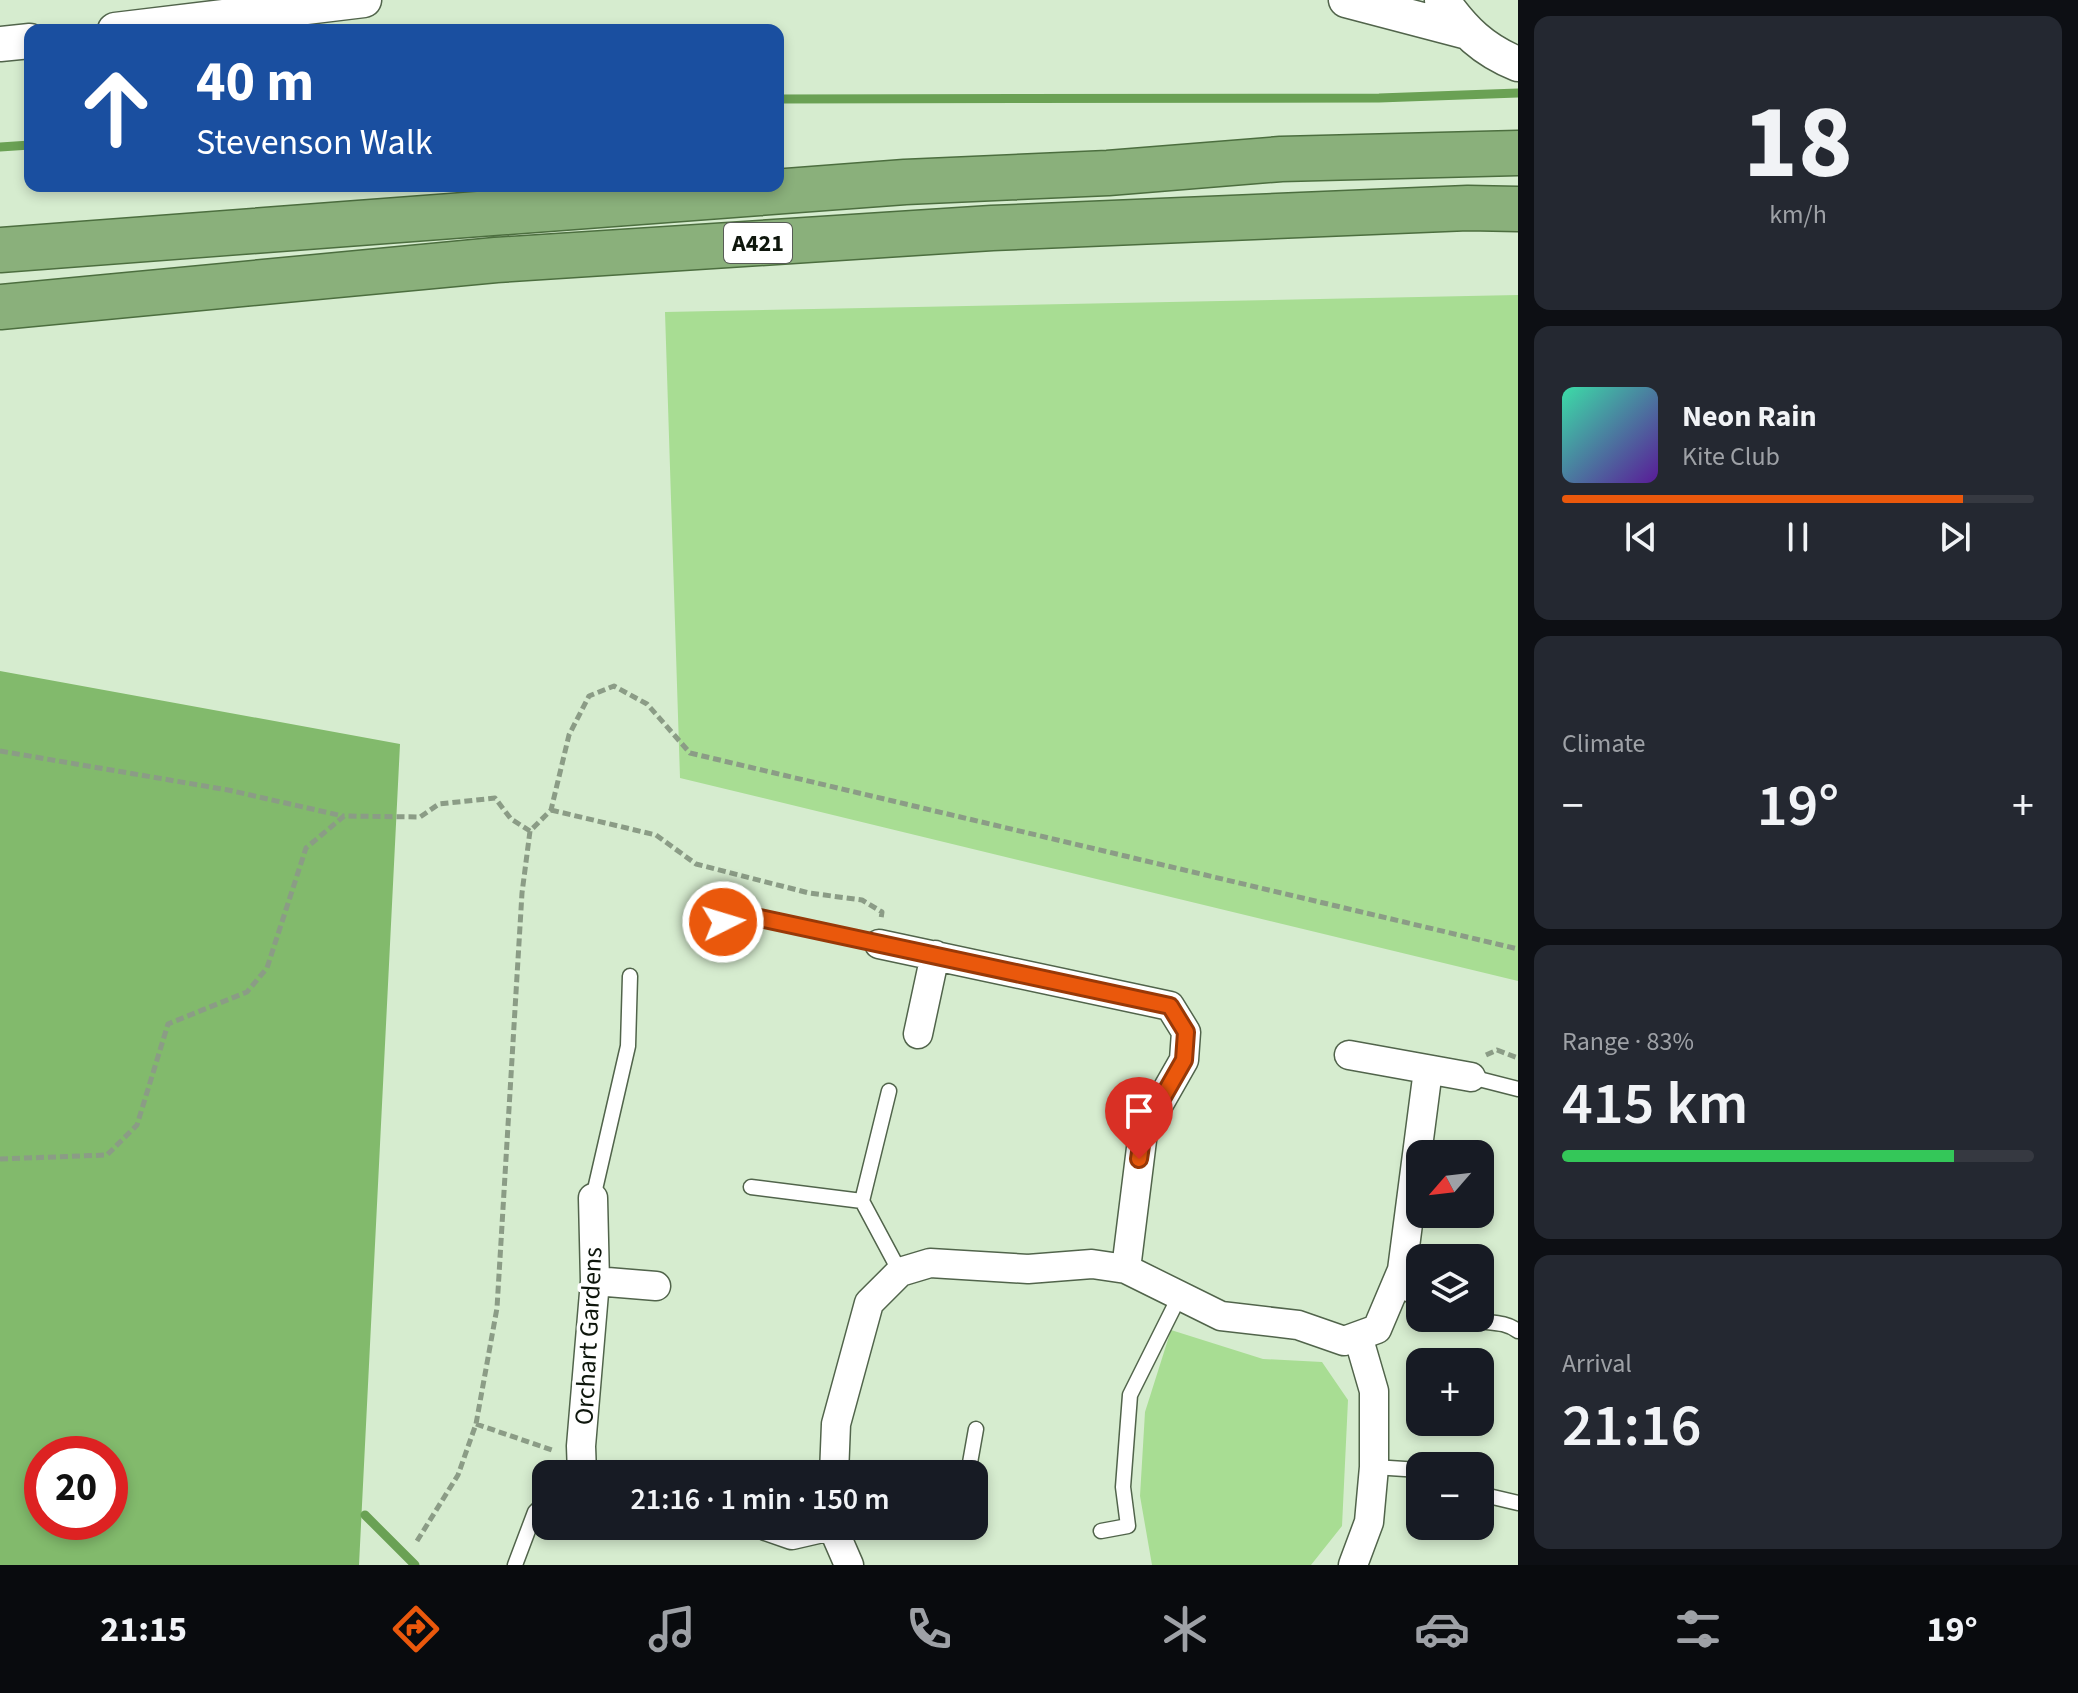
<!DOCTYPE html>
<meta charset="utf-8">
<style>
:root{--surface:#171b24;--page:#242831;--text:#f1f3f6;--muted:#9ea1a6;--line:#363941;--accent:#ea580c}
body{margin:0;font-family:"Source Sans 3",sans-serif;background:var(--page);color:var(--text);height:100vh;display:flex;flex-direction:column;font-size:30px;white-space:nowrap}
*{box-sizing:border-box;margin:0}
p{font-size:26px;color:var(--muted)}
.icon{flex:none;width:44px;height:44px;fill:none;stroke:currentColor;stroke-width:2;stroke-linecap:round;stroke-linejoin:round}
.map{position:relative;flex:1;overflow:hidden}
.sheet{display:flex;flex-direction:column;gap:16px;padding:16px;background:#0d0f14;width:560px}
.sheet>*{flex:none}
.banner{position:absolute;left:24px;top:24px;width:760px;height:168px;border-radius:16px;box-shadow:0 4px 12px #0003;background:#1a4fa0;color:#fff;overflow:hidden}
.needle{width:52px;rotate:242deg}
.controls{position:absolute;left:1406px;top:1140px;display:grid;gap:16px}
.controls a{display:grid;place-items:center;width:88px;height:88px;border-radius:16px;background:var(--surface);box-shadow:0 4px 12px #0003;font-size:40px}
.speed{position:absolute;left:24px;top:1436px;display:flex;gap:16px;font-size:40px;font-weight:700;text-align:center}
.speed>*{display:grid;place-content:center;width:104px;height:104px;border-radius:50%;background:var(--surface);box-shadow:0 4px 12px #0003;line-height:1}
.speed .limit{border:12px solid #d22;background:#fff;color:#111}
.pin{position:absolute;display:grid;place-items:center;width:68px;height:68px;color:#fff;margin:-82px -34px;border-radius:50% 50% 50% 0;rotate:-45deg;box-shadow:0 0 8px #0007}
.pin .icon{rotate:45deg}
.me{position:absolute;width:88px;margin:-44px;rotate:85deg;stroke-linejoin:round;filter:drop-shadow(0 0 6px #0008)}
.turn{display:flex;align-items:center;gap:28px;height:168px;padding:0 40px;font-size:36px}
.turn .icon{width:104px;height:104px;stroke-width:2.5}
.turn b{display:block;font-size:56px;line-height:68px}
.big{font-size:60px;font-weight:600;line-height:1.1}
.sheet .widget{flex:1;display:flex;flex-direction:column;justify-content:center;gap:12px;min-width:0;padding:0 28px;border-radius:16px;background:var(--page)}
.sheet .dial{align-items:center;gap:0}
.dial b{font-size:104px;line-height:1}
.song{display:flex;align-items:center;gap:24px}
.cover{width:96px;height:96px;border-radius:12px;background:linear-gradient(135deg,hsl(160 70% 55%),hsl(270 70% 35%))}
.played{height:8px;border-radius:4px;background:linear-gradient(90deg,var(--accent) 85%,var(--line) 85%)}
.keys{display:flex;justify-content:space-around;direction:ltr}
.heat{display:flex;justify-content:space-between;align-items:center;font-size:44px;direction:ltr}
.charge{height:12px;border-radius:6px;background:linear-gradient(90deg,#34c759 83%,var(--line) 0)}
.trip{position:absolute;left:532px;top:1460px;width:456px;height:80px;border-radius:16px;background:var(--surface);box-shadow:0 4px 12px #0003;font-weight:600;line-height:80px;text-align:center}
.tabs{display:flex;height:128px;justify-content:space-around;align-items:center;background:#090b0e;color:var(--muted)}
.tabs .icon{width:56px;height:56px}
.tabs .on{color:var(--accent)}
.tabs b{font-size:36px;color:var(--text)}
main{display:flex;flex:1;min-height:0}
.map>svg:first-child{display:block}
.green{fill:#a8dd93}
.forest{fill:#82ba6c;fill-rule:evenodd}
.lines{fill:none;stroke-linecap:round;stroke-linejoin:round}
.stream{stroke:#6aa154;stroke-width:9}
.service-casing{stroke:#51644b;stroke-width:17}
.minor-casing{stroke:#51644b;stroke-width:31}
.tertiary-casing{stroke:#51644b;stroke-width:37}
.trunk-casing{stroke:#4c6e3f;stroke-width:47}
.path{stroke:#8b9c86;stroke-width:5;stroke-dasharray:8 4;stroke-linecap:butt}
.service{stroke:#fff;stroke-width:14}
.minor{stroke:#fff;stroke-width:28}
.tertiary{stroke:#fff;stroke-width:34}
.trunk{stroke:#8ab07b;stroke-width:44}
.route-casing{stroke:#983908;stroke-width:20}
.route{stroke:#ea580c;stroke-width:14}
.labels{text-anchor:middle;stroke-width:7;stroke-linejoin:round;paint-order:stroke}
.shield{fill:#fff;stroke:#565c55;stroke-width:2}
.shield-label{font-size:24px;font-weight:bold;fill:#0e160c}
.street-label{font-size:26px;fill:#0e160c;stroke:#fff}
</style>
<main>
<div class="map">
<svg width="1518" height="1565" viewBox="0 0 1518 1565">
<rect width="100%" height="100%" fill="#d6eccf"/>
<path class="green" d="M1518 295V981L680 778 665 312Z
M1171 1330 1263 1359 1322 1362 1348 1400 1342 1526 1311 1565H1152L1140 1496 1145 1412Z"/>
<path class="forest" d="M0 671 400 744 359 1565H0ZM42 1454H110V1522H42Z"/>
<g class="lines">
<path class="stream" d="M778 99 1379 98 1518 93
M0 147 30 145
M365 1515 415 1565"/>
<defs>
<path id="service" d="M705 930 741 914 879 944
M1471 1077 1518 1089
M889 1091 862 1201 900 1272
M751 1187 862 1201
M593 1198 628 1046 630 976
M1395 1289 1420 1299
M1467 1318C1486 1325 1501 1319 1518 1331
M1374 1467 1420 1470
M968 1474 976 1429
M1480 1494 1518 1503
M1101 1531 1128 1526 1123 1487 1130 1395 1179 1297
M515 1565 535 1512 546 1501"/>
<path id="minor" d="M879 944 1170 1006 1186 1032 1184 1060 1143 1132 1126 1269
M918 1034 935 955
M1349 1055 1471 1077
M595 1281 656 1286
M582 1474 581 1446 595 1281 593 1198
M834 1474 836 1424 869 1303 900 1272 930 1263 1028 1269 1092 1264 1126 1269 1221 1316 1298 1325 1344 1341 1377 1329 1402 1270 1428 1070
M766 1526 792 1535 831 1526
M832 1526 849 1565
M1353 1565 1369 1522 1374 1467V1391L1358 1336"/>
<path id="tertiary" d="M1346 0 1464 31
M1442 0C1463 30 1483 50 1518 64
M115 30 364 0
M0 44 30 41"/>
<path id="trunk" d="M0 250 905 182 1108 173 1281 159 1518 153
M0 307 496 260 992 228 1468 208 1518 209"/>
</defs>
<use href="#service" class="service-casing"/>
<use href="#minor" class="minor-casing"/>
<use href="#tertiary" class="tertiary-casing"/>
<use href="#trunk" class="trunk-casing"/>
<path class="path" d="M0 751 228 790 343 816
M551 810 656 835 696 864 809 893 862 900 882 912 881 919
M1486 1055 1497 1050 1518 1058
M0 1159 107 1155 137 1125 168 1024 247 992 267 968 306 848 344 816 420 817 439 804 495 798 511 819 530 831
M476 1424 555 1451
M417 1541 458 1475 476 1424 497 1308 522 893 530 831 551 810 569 735 589 696 614 686 647 704 690 753 1518 949"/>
<use href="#service" class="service"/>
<use href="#minor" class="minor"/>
<use href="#tertiary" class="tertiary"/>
<use href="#trunk" class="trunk"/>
</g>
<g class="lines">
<defs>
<path id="route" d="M723 922 741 914 1170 1006 1186 1032 1184 1060 1143 1132 1139 1159"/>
</defs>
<use href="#route" class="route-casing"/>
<use href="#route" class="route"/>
</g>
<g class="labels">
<rect class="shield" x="724" y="223" width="68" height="40" rx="6"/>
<g class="shield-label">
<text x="758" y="251">A421</text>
</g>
<g class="street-label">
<text transform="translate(588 1336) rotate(-87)" y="9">Orchart Gardens</text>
</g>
</g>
</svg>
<div class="controls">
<a><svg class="needle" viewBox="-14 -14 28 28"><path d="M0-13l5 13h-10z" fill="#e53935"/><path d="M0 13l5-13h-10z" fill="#9ea1a6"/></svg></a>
<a><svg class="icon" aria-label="layers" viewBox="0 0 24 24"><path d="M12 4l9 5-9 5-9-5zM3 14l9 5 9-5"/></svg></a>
<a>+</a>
<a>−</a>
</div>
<div class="speed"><div class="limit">20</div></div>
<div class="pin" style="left:1139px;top:1159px;background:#d93025"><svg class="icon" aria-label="arrive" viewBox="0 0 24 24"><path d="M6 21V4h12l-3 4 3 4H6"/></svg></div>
<svg class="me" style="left:723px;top:922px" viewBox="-20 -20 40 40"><circle r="17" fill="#ea580c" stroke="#fff" stroke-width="3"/><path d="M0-11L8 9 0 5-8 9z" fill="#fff"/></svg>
<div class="trip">21:16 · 1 min · 150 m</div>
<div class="banner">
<div class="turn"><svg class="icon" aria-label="ahead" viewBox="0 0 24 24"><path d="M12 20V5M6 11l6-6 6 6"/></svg><div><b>40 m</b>Stevenson Walk</div></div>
</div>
</div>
<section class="sheet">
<div class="widget dial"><b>18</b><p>km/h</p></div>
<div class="widget">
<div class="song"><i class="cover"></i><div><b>Neon Rain</b><p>Kite Club</p></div></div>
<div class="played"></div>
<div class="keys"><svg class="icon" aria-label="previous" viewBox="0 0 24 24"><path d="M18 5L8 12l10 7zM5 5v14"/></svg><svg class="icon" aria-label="pause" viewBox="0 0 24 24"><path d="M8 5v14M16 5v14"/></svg><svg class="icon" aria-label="next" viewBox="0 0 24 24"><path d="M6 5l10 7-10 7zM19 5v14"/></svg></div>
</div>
<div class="widget"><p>Climate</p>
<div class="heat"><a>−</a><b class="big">19°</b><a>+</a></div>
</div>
<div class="widget"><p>Range · 83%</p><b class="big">415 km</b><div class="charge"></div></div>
<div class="widget"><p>Arrival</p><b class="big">21:16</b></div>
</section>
</main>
<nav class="tabs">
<b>21:15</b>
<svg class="icon on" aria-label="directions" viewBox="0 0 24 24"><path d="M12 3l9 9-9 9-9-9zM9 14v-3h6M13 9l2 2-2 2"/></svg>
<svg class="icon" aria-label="music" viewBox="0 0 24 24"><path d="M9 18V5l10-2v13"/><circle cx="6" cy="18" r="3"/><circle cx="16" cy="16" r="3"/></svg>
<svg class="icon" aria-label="phone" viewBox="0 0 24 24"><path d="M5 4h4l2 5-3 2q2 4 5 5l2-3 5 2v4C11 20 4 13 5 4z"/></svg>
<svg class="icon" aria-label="climate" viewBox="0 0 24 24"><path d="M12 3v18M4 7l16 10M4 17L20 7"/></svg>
<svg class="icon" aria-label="car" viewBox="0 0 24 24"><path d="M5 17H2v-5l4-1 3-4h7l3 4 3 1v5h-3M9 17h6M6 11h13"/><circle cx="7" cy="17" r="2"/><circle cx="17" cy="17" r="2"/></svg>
<svg class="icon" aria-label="filters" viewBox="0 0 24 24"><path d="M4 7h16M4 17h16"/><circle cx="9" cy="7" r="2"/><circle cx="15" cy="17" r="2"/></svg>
<b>19°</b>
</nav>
